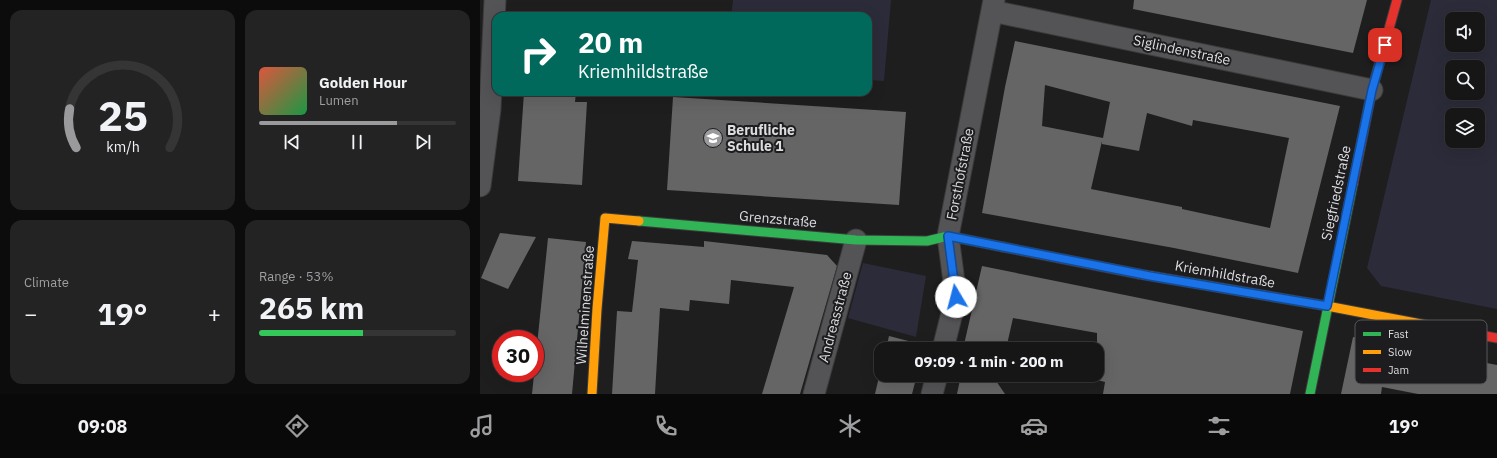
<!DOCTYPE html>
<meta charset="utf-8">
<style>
:root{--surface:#161617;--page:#232324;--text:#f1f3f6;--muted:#9e9fa1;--line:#353536;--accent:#9a9a9c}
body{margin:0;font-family:"IBM Plex Sans",sans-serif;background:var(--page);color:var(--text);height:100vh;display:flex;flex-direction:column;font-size:15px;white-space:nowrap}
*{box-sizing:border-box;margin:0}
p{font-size:13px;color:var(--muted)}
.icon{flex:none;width:22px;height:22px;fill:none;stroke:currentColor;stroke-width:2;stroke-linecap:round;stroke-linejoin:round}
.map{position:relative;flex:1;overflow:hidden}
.details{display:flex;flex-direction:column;gap:10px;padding:10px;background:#0c0c0d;width:480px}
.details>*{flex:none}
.hud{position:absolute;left:12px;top:12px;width:380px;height:84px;border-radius:12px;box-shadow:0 4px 16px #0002,0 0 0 1px var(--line);background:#00695c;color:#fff;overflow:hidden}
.controls{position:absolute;left:965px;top:12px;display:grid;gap:8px}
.controls a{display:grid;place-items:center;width:40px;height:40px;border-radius:8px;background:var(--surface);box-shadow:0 4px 16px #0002,0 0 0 1px var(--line);font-size:20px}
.speed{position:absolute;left:12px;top:330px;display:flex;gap:8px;font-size:20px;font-weight:700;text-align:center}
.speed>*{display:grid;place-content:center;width:52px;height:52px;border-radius:50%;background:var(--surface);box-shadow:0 4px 16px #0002,0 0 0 1px var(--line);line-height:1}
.speed .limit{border:6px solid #d22;background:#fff;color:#111}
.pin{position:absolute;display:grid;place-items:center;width:34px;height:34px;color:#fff;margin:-17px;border-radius:8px;box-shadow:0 2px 6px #0006}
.me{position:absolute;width:44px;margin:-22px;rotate:352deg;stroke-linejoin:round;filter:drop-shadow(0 0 3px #0008)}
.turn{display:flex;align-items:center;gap:14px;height:84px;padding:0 20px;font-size:18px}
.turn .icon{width:52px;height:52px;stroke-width:2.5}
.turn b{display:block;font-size:28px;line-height:34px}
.big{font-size:30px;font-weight:700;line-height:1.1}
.details .tile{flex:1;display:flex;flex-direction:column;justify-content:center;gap:6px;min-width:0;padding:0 14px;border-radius:12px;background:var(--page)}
.details .dial{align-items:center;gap:0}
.dial svg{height:104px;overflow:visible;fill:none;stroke:var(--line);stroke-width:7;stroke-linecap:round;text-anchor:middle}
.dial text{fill:var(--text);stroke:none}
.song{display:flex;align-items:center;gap:12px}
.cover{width:48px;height:48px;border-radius:6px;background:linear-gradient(135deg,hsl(10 70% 55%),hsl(140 70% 35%))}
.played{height:4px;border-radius:2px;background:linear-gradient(90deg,var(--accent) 70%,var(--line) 70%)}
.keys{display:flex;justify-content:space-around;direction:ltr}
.heat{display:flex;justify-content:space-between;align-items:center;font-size:22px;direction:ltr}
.charge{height:6px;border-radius:3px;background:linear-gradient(90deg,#34c759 53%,var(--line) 0)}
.details .tiles{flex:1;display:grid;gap:10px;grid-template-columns:repeat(2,1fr)}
.trip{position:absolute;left:394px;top:342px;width:230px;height:40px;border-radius:12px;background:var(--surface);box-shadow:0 4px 16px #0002,0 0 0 1px var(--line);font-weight:700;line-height:40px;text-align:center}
.dock{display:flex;height:64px;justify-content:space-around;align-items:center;background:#090909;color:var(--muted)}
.dock .icon{width:28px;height:28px}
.dock .active{color:var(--accent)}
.dock b{font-size:18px;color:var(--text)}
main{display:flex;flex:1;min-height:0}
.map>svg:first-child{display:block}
.green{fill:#2c2b39;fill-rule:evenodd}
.building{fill:#656566;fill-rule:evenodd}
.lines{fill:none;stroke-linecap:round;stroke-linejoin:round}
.street-casing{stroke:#3b3b3c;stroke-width:23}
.fast-casing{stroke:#3b3b3c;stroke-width:11}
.slow-casing{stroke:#3b3b3c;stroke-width:11}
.jam-casing{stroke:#3b3b3c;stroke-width:11}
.street{stroke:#545355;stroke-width:21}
.fast{stroke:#30b455;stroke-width:9}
.slow{stroke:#ff9f0a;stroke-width:9}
.jam{stroke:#e5322d;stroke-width:9}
.route-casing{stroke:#114b97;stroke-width:10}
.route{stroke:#1a73e8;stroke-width:7}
.labels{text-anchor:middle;stroke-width:4;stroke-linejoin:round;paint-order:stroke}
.street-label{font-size:14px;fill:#dddddf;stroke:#1d1d20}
.poi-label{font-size:14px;font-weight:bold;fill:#dddddf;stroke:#1d1d20;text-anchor:start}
.key{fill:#1d1d20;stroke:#575759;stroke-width:1}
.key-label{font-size:11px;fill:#dddddf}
</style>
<main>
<section class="details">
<div class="tiles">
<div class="tile dial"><svg viewBox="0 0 100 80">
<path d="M14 69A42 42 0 1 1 86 69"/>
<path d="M14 69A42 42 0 0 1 9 39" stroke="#9a9a9c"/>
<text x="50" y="56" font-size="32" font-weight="700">25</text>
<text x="50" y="72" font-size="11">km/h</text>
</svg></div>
<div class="tile">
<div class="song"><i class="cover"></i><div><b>Golden Hour</b><p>Lumen</p></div></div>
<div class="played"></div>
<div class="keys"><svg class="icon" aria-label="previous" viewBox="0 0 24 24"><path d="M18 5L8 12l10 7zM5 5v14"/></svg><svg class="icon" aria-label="pause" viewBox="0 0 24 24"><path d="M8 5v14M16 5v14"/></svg><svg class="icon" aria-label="next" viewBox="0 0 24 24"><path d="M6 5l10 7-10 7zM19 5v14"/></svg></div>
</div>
<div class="tile"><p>Climate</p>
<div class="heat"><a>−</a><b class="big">19°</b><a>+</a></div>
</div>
<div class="tile"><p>Range · 53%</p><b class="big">265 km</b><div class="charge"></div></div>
</div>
</section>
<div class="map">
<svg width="1017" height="394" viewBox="0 0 1017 394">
<rect width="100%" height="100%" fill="#1e1e1f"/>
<path class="green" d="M253 0H411L404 81 388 80V16H251Z
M951 0H1017V309L901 286 887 268ZM972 19H998V45H972ZM972 67H998V93H972ZM972 115H998V141H972Z
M383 263 446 276 436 337 368 318Z"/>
<path class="building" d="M654 0H887L873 53 653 9Z
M535 41 860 106 818 273 694 248 502 213 525 87ZM565 85 630 102 623 138 562 126ZM667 113 712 126 713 120 809 138 790 228 702 209V207L611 189 622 141V144L659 151Z
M44 92H96L95 102H107L102 185 38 181Z
M193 97 426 112 419 205 187 190Z
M20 233 56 237 28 289 1 278Z
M68 238 106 242 92 394H52Z
M152 241 224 247V241L347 255 357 266 320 394H282L314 287 251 280 249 304 210 300 209 311 180 308 175 394H132L137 311 152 312 158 260 148 259Z
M502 266 823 331 810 394H623L625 382 617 380V333L533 318 526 349H483Z
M409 336 444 345 443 349H406Z
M873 337 1017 365V394H938L902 387 901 394H861Z
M401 368V375H437L432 394H395Z
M481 375H512L525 394H477Z"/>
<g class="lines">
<defs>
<path id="street" d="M512 11 892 90
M0 186 10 109 15 0
M463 349 476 297 468 236 514 0
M334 394 376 240
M452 394 457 375"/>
<path id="fast" d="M159 221 376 240 447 241 468 236 523 247
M830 394 873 184"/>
<path id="slow" d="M659 274 847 306 962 328
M112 394 117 309 125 218 159 221"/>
<path id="jam" d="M873 184 892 90 917 0
M523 247 659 274
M962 328 1017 338"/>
</defs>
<use href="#street" class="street-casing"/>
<use href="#fast" class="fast-casing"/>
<use href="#slow" class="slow-casing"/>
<use href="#jam" class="jam-casing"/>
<use href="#street" class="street"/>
<use href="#fast" class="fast"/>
<use href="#slow" class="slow"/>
<use href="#jam" class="jam"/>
</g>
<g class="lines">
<defs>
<path id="route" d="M476 297 468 236 670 276 847 306 892 90 905 45"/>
</defs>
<use href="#route" class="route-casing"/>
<use href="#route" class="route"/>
</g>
<defs>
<symbol id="school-disc" viewBox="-11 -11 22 22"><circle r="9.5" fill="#9a9a9c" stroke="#1d1d20"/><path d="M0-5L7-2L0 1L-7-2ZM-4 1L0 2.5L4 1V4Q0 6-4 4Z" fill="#fff"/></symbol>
</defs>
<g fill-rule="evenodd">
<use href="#school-disc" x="222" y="127" width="22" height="22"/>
</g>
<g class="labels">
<g class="street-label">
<text transform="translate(702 50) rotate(12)" y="5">Siglindenstraße</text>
<text transform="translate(480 174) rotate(-79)" y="5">Forsthofstraße</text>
<text transform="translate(856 193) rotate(-78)" y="5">Siegfriedstraße</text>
<text transform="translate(298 219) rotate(5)" y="5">Grenzstraße</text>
<text transform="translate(745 274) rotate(10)" y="5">Kriemhildstraße</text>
<text transform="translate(105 305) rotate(-86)" y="5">Wilhelminenstraße</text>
<text transform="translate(355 317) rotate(-75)" y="5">Andreasstraße</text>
</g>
<g class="poi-label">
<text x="247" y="135">Berufliche<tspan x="247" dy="16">Schule 1</tspan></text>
</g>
</g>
<rect x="875" y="320" width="132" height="64" rx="6" class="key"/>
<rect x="883" y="332" width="18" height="4" fill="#30b455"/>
<rect x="883" y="350" width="18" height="4" fill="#ff9f0a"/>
<rect x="883" y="368" width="18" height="4" fill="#e5322d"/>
<g class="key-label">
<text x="908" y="338">Fast</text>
<text x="908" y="356">Slow</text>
<text x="908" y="374">Jam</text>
</g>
</svg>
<div class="controls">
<a><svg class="icon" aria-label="sound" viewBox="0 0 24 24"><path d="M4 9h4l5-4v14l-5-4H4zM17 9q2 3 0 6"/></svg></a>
<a><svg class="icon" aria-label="search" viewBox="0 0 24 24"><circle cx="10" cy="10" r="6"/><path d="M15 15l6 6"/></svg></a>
<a><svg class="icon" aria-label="layers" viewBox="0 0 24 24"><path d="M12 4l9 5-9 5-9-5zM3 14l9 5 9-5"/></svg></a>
</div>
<div class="speed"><div class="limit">30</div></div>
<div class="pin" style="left:905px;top:45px;background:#d93025"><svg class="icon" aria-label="arrive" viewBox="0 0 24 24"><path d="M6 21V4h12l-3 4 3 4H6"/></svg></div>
<svg class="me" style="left:476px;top:297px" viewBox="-20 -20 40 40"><circle r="19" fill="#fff"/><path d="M0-13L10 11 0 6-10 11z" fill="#1a73e8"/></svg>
<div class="trip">09:09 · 1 min · 200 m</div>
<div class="hud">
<div class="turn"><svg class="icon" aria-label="right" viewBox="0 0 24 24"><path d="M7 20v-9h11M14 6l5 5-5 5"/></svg><div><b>20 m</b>Kriemhildstraße</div></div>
</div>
</div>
</main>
<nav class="dock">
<b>09:08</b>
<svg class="icon active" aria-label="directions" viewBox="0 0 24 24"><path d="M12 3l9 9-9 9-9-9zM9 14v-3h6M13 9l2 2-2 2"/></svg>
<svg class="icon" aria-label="music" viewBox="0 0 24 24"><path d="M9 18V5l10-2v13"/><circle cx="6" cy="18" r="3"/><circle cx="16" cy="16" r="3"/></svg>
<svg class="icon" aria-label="phone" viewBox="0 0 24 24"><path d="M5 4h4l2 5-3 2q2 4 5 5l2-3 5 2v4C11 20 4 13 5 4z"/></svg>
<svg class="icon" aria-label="climate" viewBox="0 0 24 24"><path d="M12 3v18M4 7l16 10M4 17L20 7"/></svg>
<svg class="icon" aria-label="car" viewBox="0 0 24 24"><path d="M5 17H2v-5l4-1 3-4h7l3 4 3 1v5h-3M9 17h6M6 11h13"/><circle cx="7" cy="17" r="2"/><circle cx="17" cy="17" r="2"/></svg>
<svg class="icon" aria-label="filters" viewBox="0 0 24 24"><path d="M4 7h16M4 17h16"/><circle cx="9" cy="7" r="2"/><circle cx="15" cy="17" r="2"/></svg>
<b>19°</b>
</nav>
